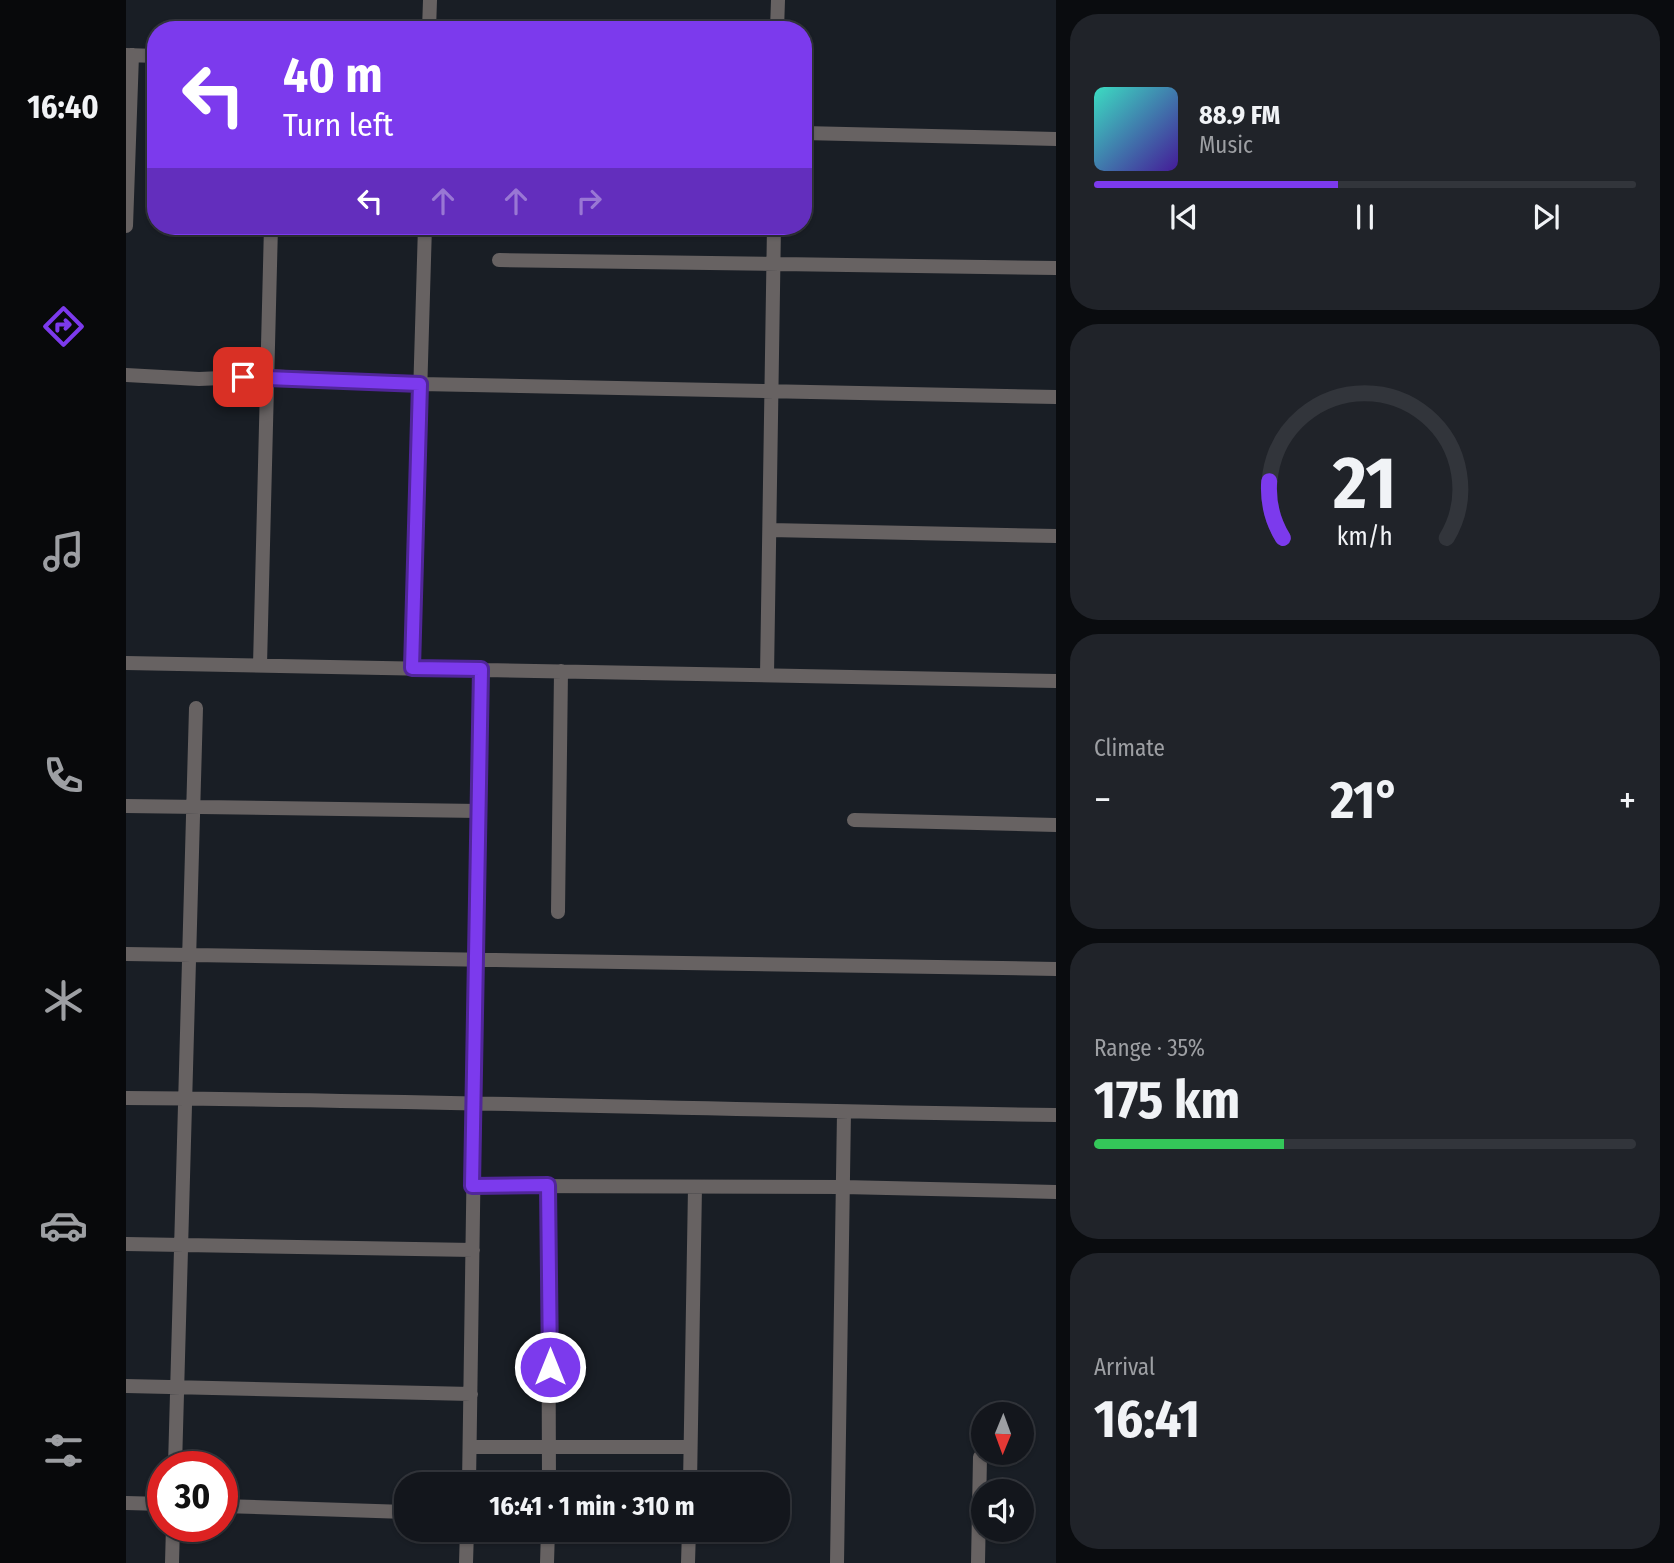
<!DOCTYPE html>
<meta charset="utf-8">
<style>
:root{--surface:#13161c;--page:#202329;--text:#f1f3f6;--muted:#9d9fa3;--line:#32353b;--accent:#7c3aed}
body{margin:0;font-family:"Fira Sans Condensed",sans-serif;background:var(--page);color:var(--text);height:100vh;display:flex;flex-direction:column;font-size:26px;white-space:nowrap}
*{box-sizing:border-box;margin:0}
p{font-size:23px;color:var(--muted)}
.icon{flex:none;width:38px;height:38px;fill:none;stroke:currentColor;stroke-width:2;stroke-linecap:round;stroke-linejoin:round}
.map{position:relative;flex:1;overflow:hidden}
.drawer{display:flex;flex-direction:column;gap:14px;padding:14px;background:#0a0c0f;width:618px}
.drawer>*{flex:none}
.guide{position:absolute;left:21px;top:21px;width:665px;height:214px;border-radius:28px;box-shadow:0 2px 5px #0004,0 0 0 2px var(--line);background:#7c3aed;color:#fff;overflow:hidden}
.needle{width:46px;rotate:181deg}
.buttons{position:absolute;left:845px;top:1402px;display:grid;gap:14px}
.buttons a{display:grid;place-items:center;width:63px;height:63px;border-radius:50%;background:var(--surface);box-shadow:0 2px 5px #0004,0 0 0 2px var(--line);font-size:35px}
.speed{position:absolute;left:21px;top:1451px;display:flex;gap:14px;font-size:35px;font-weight:700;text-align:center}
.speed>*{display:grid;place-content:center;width:91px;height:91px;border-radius:50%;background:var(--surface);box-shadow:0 2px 5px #0004,0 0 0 2px var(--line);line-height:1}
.speed .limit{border:10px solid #d22;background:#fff;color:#111}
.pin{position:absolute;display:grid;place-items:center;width:60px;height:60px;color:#fff;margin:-30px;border-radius:14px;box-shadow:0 4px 10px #0006}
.me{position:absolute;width:77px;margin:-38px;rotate:0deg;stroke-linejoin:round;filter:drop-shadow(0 0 5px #0008)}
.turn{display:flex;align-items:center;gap:24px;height:147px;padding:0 21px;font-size:32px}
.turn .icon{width:91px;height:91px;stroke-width:2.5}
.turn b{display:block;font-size:49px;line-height:60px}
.lanes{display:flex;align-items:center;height:66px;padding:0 21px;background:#0003;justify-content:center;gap:35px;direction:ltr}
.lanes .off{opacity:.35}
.big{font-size:52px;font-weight:700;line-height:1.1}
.drawer .card{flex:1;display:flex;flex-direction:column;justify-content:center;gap:10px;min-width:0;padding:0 24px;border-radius:28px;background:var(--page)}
.drawer .dial{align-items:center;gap:0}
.dial svg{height:182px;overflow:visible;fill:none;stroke:var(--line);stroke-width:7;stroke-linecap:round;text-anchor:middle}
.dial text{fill:var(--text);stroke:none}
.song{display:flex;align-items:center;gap:21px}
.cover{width:84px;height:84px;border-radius:10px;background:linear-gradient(135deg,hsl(170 70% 55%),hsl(260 70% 35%))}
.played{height:7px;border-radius:4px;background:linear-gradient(90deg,var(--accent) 45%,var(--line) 45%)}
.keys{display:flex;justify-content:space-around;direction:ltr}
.heat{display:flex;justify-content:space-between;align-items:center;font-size:38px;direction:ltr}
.charge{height:10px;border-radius:5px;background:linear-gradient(90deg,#34c759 35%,var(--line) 0)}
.trip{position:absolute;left:268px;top:1472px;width:396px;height:70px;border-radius:28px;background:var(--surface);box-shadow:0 2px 5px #0004,0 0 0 2px var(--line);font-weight:700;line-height:70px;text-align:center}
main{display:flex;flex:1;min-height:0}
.tabs{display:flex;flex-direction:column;width:126px;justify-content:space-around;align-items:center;background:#08090b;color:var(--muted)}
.tabs .icon{width:49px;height:49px}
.tabs .current{color:var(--accent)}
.tabs b{font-size:32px;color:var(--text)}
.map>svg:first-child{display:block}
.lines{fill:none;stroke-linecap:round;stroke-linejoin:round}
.street{stroke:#676262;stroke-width:14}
.route-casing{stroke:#51269a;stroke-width:18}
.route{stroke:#7c3aed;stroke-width:12}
</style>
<main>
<nav class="tabs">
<b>16:40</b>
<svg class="icon current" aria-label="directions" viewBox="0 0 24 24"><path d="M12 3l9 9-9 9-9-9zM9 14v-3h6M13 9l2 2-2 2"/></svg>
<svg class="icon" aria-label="music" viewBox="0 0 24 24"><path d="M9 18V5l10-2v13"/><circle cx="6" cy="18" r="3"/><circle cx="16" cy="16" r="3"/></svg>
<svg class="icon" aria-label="phone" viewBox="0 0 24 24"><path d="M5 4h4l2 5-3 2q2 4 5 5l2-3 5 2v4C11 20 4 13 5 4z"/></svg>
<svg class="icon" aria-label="climate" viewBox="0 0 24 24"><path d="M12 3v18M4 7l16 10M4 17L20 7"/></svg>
<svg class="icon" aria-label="car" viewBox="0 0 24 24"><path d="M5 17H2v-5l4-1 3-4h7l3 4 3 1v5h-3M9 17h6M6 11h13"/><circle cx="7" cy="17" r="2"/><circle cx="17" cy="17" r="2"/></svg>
<svg class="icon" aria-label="filters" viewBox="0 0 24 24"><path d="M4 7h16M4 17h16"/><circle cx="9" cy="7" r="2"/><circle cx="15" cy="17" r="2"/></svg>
</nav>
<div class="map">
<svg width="931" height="1563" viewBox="0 0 931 1563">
<rect width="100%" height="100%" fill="#191e25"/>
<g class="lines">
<path class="street" d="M303 30 304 0
M651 30 652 0
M0 55 30 56
M677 133 931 139
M0 226 6 55
M373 260 931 268
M0 375 73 379 140 376 294 384 931 397
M644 530 931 536
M0 663 931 681
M134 665 145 226
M286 668 299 226
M641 675 648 226
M0 806 353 811
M728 820 931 825
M432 912 435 671
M0 954 931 969
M0 1098C310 1100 620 1111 931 1115
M422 1185 423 1484
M346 1186 717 1187 931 1192
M0 1244 347 1250
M0 1386 345 1394
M344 1447H564
M49 1466 70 708
M343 1484 355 669
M564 1484 569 1187
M0 1503 37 1504
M96 1506 280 1512
M46 1563 47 1526
M340 1563 341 1530
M421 1563 422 1530
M562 1563 563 1530
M711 1563 718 1112
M852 1563 854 1457"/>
</g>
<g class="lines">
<defs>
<path id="route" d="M117 377 294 384 286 668 355 669 346 1186 422 1185 424 1367"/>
</defs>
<use href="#route" class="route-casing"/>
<use href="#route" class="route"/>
</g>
</svg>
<div class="buttons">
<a><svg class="needle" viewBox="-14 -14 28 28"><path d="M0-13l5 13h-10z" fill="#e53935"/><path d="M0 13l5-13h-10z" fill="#9d9fa3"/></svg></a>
<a><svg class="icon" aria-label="sound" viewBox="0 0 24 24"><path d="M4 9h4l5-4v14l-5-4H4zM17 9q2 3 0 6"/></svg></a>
</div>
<div class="speed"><div class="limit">30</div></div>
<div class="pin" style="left:117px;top:377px;background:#d93025"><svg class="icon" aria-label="arrive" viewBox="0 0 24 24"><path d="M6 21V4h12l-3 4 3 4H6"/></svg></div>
<svg class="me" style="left:424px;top:1367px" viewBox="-20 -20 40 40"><circle r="17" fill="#7c3aed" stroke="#fff" stroke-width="3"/><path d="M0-11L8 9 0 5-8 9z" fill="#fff"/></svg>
<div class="trip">16:41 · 1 min · 310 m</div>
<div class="guide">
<div class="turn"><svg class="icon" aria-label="left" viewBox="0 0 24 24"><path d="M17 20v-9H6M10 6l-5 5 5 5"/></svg><div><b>40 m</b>Turn left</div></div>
<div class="lanes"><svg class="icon" aria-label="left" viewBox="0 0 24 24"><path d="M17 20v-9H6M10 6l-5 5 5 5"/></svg><svg class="icon off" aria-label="ahead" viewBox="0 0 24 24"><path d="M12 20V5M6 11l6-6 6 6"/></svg><svg class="icon off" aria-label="ahead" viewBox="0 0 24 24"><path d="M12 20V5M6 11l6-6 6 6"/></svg><svg class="icon off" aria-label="right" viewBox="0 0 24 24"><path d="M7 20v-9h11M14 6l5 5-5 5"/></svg></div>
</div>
</div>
<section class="drawer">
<div class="card">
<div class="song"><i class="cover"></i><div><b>88.9 FM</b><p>Music</p></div></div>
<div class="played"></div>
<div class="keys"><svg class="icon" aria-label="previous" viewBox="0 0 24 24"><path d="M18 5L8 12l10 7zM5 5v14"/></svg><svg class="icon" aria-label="pause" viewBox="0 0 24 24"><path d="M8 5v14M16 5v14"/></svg><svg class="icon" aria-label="next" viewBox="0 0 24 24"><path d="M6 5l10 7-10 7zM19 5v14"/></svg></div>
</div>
<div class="card dial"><svg viewBox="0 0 100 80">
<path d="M14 69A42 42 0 1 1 86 69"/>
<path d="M14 69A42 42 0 0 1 8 44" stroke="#7c3aed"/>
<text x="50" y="56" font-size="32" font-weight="700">21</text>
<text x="50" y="72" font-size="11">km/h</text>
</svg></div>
<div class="card"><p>Climate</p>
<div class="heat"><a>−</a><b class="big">21°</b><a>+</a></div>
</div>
<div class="card"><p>Range · 35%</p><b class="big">175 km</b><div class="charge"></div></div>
<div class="card"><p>Arrival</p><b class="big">16:41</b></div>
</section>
</main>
